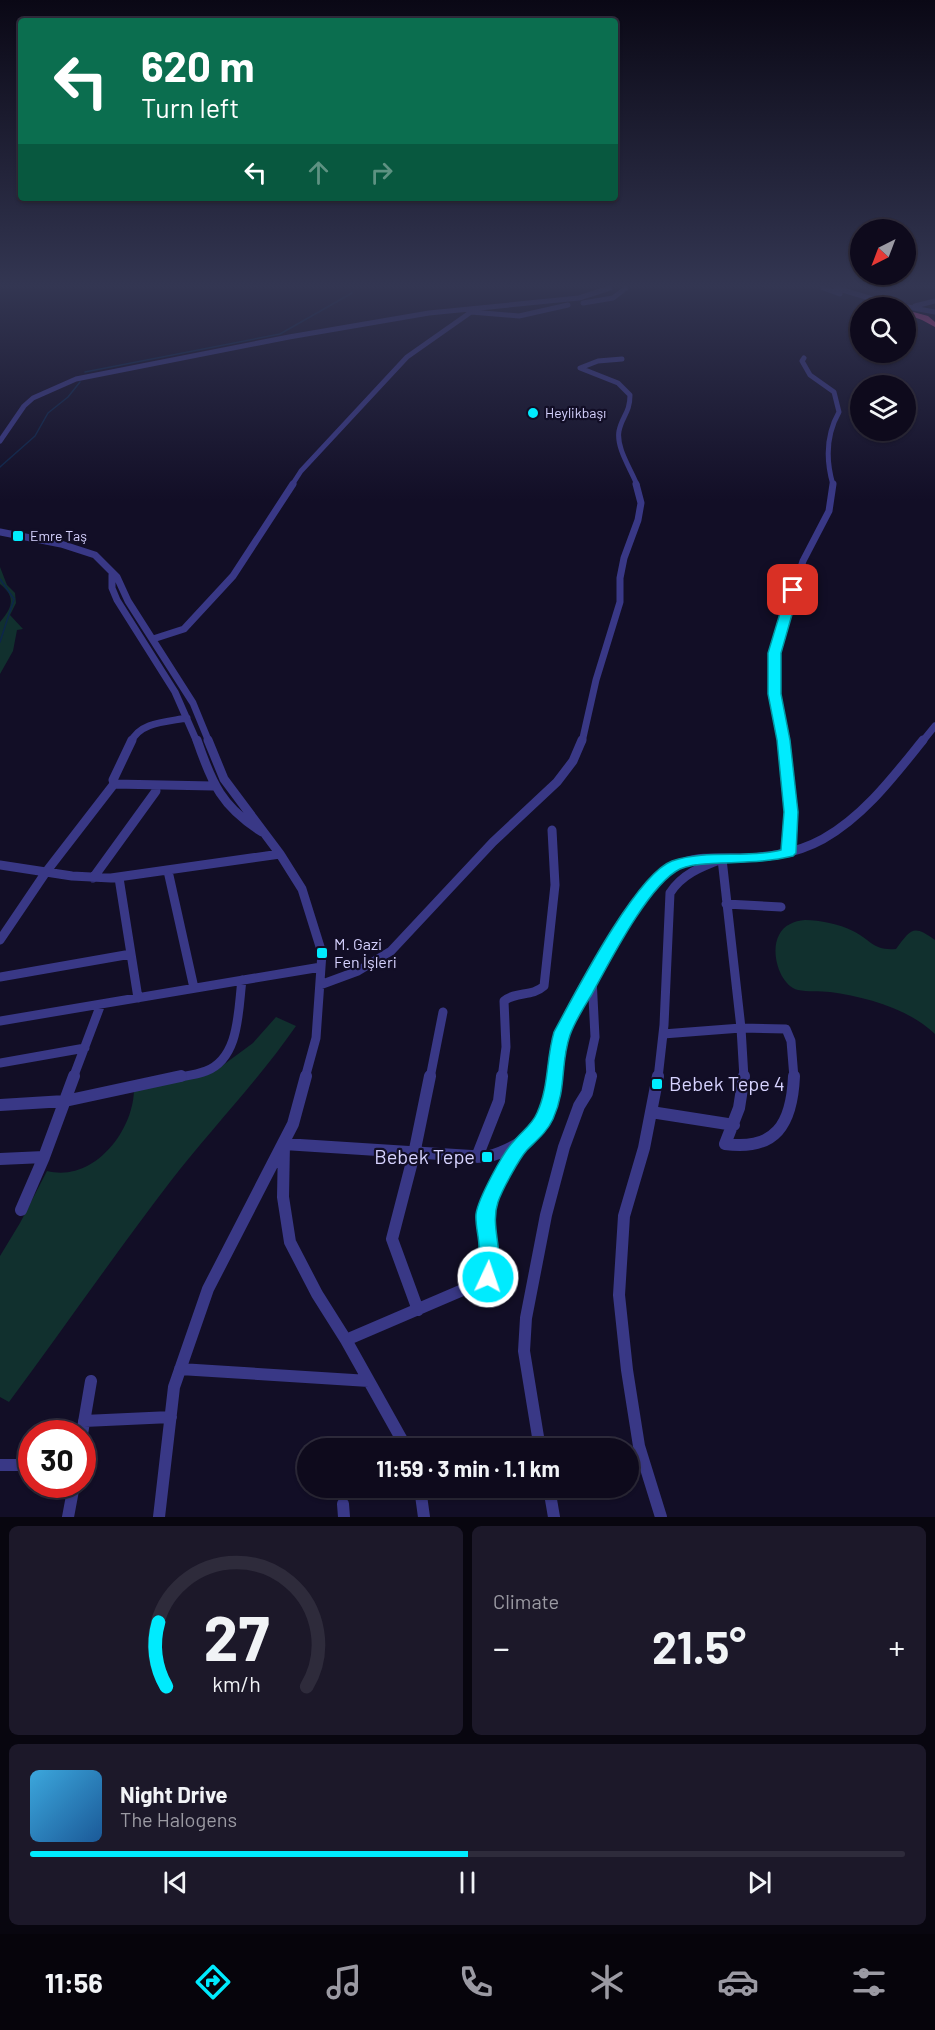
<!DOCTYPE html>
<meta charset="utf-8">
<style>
:root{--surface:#0e0a1c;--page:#1c1829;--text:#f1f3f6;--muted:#9b9aa3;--line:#2e2b3b;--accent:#00ebfe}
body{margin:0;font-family:Barlow,sans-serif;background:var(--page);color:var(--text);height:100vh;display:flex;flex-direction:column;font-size:22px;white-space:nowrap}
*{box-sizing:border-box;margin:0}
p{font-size:20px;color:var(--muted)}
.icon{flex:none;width:33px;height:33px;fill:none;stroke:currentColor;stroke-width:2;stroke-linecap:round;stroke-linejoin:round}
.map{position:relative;height:1517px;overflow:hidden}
.side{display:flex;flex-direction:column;gap:9px;padding:9px;background:#08060f;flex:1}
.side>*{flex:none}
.top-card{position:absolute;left:18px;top:18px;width:600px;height:183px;border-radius:6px;box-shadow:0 2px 4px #0004,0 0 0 2px var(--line);background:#0b6e4f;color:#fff;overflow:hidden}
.needle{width:39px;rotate:222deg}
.controls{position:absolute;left:850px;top:219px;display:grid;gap:12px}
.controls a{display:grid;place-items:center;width:66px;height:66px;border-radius:50%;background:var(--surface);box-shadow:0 2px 4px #0004,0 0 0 2px var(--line);font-size:30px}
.speed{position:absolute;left:18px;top:1420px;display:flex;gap:12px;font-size:30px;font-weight:700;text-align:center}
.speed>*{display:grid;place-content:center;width:78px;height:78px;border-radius:50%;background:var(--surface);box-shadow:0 2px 4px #0004,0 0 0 2px var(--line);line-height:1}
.speed .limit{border:9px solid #d22;background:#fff;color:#111}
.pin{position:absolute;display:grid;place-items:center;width:51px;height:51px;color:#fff;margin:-26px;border-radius:12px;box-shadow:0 3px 9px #0006}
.me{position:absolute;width:66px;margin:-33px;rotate:3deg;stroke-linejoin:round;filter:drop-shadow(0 0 4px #0008)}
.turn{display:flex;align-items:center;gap:21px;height:126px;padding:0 24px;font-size:27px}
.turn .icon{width:78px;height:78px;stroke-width:2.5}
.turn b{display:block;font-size:42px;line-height:51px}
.lanes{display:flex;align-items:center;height:57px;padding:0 24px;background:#0003;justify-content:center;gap:30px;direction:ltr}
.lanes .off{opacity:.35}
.big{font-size:45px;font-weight:700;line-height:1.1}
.side .widget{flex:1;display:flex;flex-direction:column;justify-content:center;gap:9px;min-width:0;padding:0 21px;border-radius:9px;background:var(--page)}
.side .dial{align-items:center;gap:0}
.dial svg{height:156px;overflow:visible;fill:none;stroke:var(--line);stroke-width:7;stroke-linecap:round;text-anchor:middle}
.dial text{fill:var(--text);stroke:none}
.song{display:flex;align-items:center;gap:18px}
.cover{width:72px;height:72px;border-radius:9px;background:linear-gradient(135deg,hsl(200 70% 55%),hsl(210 70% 35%))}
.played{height:6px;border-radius:3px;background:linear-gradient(90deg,var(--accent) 50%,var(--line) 50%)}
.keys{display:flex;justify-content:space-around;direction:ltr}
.heat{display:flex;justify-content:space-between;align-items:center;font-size:33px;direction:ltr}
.side .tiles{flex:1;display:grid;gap:9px;grid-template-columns:1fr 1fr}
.widget:last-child{grid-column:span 2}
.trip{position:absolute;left:297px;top:1438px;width:342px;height:60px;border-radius:30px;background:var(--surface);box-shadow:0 2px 4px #0004,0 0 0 2px var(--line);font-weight:700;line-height:60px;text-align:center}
.tab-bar{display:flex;height:96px;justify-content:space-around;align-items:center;background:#06040b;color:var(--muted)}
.tab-bar .icon{width:42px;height:42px}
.tab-bar .on{color:var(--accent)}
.tab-bar b{font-size:27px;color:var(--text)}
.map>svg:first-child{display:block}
.green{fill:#11302e}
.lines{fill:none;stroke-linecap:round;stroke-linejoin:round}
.stream{stroke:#0d264b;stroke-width:1.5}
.minor-far3{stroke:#393886;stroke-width:5}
.minor-far2{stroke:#393886;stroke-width:7}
.minor-far1{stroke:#393886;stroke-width:9}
.minor{stroke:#393886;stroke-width:12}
.highway{fill:#ff4ea7;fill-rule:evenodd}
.route{fill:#00ebfe;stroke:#0099a5;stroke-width:1.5}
.poi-dot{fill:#00ebfe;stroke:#120e26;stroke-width:2}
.labels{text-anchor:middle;stroke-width:4.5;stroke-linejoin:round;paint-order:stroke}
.far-poi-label{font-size:14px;fill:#d7d3ff;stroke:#120e26;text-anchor:start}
.poi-label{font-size:16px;fill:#d7d3ff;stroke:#120e26;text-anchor:start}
.near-poi-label{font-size:20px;fill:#d7d3ff;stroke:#120e26;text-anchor:start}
</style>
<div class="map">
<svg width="935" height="1517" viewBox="0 0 935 1517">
<rect width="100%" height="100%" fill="#120e26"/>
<path class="green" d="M0 567 7 585 15 593 16 603 10 615 23 629 17 630 13 651 0 674V622C13 607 16 597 0 584Z
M805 920C820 920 839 924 853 931 870 939 873 951 896 949 911 929 913 924 935 940V1034C908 1008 865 997 830 992 820 991 807 992 798 990 779 985 770 951 779 935 784 925 794 921 805 920Z
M276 1017 296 1026C258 1081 211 1129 170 1182 115 1254 63 1329 9 1402L0 1397V1256L20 1223 47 1171C94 1183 135 1130 134 1087L215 1071 253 1043Z"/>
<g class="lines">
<path class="stream" d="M85 372 280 334 352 293
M0 467 35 436 48 413 68 397 80 382
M0 579 14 599 0 642"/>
<path class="minor-far3" d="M823 288 840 294
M836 288 886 303 935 312
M583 303 613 298 626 288
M915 306 935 301
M804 358 802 361 810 375 834 392 839 412C826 435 826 461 833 485
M622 359 598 361 580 368 618 383 630 395C630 413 622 416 619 431 616 448 631 469 637 485
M0 441 24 406 33 398 76 379 289 337 429 313 579 298 610 288
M292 485 301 471 407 357 471 312 519 316 568 305"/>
<path class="minor-far2" d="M0 532 61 544 95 555 117 577 128 601 193 703 209 742
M112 575V588L117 600 175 692 197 742
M153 639 184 629 233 576 293 484
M131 742C140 722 166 722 187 718
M582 742 596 680 620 602V578L624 558 638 520 641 503 636 484
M783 742 775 694 774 653 803 561 829 511 833 484
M922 742 935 726"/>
<path class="minor-far1" d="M197 740C212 784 222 807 262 832
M208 740 224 779 280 854 302 889 322 953 316 1038 305 1078
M783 740 791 812 788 853
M114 784 213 786
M0 865 72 876 111 878 280 854
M168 871 194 988
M93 878 156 791
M119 878 138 998
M726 904 781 907
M0 940 46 872 114 784 113 780 132 740
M0 977 131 954
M320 985 358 971 391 951 493 842 557 782 573 761 582 740
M0 1021 321 967
M741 1028 744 1078
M741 1028 786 1029 791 1041 794 1078
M663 1034 741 1028
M0 1063 85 1048
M73 1078 101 1004
M174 1078C184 1076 196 1075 206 1071 240 1058 238 1010 242 980
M430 1078 443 1012
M502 1078 506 1047 504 1001C516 991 532 997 544 986L555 885 552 830
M556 1078C558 1063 557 1047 562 1033 567 1019 576 1006 583 992 605 950 637 880 685 862 698 857 716 858 730 858 763 858 794 855 823 839 864 816 894 776 923 740
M591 1078 590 1060 595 1037 592 978
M658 1078 664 1025 670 893C682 874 701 867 722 859L741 1028"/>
<path class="minor" d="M658 1076 644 1148 624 1216 619 1295 627 1370 639 1446 661 1517
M744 1076 739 1108 725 1144C776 1151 792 1124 794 1076
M0 1105 65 1101 181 1076
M651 1112 734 1125
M477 1157 499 1101 502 1076
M0 1159 44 1157
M21 1210 44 1157 74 1076
M418 1310 392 1239 414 1154 430 1076
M346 1340 486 1280C492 1257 484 1236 486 1214 489 1188 507 1167 520 1146
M180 1369 369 1381
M84 1421 171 1417
M82 1434 91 1381
M407 1449 346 1340 317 1294 290 1242 283 1197 284 1144 487 1157C531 1144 550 1122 557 1076
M540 1449 524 1351 526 1318 546 1215 564 1147 579 1106 587 1093 591 1076
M0 1465H32
M420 1488 424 1517
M549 1488 554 1517
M343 1504 344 1517
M68 1517 74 1485
M159 1517 174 1387 208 1289 293 1124 306 1076"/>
<path class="highway" d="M906 310 928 316 935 322V327L922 320 906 314Z"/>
</g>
<linearGradient id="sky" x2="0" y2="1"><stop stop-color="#0a0815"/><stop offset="0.57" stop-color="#333652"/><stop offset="1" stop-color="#333652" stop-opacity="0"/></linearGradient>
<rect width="935" height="501" fill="url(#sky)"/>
<path class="route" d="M793 586 799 590 781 653V694L790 740 798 812 796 853 793 856C769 862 746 862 721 863 708 864 693 863 680 869 649 884 609 963 592 994 584 1007 575 1021 570 1035 560 1064 567 1088 553 1119 547 1132 537 1140 527 1150 519 1159 502 1190 498 1202 489 1228 507 1257 495 1283L488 1286 481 1283C475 1272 479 1259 479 1247 479 1236 475 1225 476 1214 478 1199 503 1152 514 1141 522 1131 532 1125 537 1113 549 1087 546 1059 554 1032 574 995 636 874 672 861 708 849 745 859 781 850L784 812 777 740 768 694V653L787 590Z"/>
<g class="poi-dot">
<circle cx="533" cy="413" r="6"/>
<rect x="12" y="530" width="12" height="12" rx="3"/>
<rect x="316" y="947" width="12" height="12" rx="3"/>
<rect x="651" y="1078" width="12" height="12" rx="3"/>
<rect x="481" y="1151" width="12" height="12" rx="3"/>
</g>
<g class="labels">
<g class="far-poi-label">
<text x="545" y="418">Heylikbaşı</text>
<text x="30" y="541">Emre Taş</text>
</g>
<g class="poi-label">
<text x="334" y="950">M. Gazi<tspan x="334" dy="18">Fen İşleri</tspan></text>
</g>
<g class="near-poi-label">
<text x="669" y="1091">Bebek Tepe 4</text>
<text x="475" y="1164" text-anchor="end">Bebek Tepe</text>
</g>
</g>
</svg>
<div class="controls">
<a><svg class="needle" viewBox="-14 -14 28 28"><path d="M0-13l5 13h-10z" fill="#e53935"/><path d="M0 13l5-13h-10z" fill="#9b9aa3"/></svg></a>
<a><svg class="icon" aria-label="search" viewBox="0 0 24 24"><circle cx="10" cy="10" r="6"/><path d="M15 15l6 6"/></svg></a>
<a><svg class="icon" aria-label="layers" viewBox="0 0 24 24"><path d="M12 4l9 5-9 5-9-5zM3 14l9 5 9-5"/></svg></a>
</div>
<div class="speed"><div class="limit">30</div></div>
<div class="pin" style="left:793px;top:590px;background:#d93025"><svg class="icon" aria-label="arrive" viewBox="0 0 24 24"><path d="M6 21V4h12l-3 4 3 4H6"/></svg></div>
<svg class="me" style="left:488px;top:1277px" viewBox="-20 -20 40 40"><circle r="17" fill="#00ebfe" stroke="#fff" stroke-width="3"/><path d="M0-11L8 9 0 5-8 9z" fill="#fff"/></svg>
<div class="trip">11:59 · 3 min · 1.1 km</div>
<div class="top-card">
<div class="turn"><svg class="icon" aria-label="left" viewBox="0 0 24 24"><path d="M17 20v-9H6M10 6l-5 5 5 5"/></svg><div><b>620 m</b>Turn left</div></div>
<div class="lanes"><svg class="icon" aria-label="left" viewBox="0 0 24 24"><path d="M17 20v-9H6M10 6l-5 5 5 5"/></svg><svg class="icon off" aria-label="ahead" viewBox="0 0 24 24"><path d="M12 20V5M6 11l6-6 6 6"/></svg><svg class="icon off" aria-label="right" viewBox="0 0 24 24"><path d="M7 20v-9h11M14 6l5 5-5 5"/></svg></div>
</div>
</div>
<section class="side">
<div class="tiles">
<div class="widget dial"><svg viewBox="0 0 100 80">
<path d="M14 69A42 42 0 1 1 86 69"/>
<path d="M14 69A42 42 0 0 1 10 36" stroke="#00ebfe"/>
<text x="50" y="56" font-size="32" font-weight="700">27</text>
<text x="50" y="72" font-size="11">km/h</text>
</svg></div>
<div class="widget"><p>Climate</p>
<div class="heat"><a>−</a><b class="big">21.5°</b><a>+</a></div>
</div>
<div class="widget">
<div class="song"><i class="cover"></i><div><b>Night Drive</b><p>The Halogens</p></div></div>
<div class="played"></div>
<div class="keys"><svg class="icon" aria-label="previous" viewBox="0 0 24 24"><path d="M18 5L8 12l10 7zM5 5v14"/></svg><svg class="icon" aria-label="pause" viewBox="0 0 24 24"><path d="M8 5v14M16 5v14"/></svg><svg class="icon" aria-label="next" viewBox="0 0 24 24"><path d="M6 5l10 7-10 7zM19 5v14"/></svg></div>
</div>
</div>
</section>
<nav class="tab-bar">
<b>11:56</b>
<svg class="icon on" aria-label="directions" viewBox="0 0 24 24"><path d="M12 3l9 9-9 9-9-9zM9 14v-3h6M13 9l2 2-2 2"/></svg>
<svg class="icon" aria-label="music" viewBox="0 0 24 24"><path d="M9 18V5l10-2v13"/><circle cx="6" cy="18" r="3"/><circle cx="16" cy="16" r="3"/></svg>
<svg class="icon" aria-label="phone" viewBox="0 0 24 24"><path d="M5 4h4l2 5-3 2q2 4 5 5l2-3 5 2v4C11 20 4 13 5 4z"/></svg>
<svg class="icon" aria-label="climate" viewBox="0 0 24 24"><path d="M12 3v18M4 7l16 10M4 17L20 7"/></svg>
<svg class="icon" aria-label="car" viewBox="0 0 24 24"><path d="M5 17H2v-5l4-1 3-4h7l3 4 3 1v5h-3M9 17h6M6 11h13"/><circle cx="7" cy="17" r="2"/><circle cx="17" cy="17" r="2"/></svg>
<svg class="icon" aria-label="filters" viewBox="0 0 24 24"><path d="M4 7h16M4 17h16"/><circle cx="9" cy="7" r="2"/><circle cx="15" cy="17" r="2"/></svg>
</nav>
